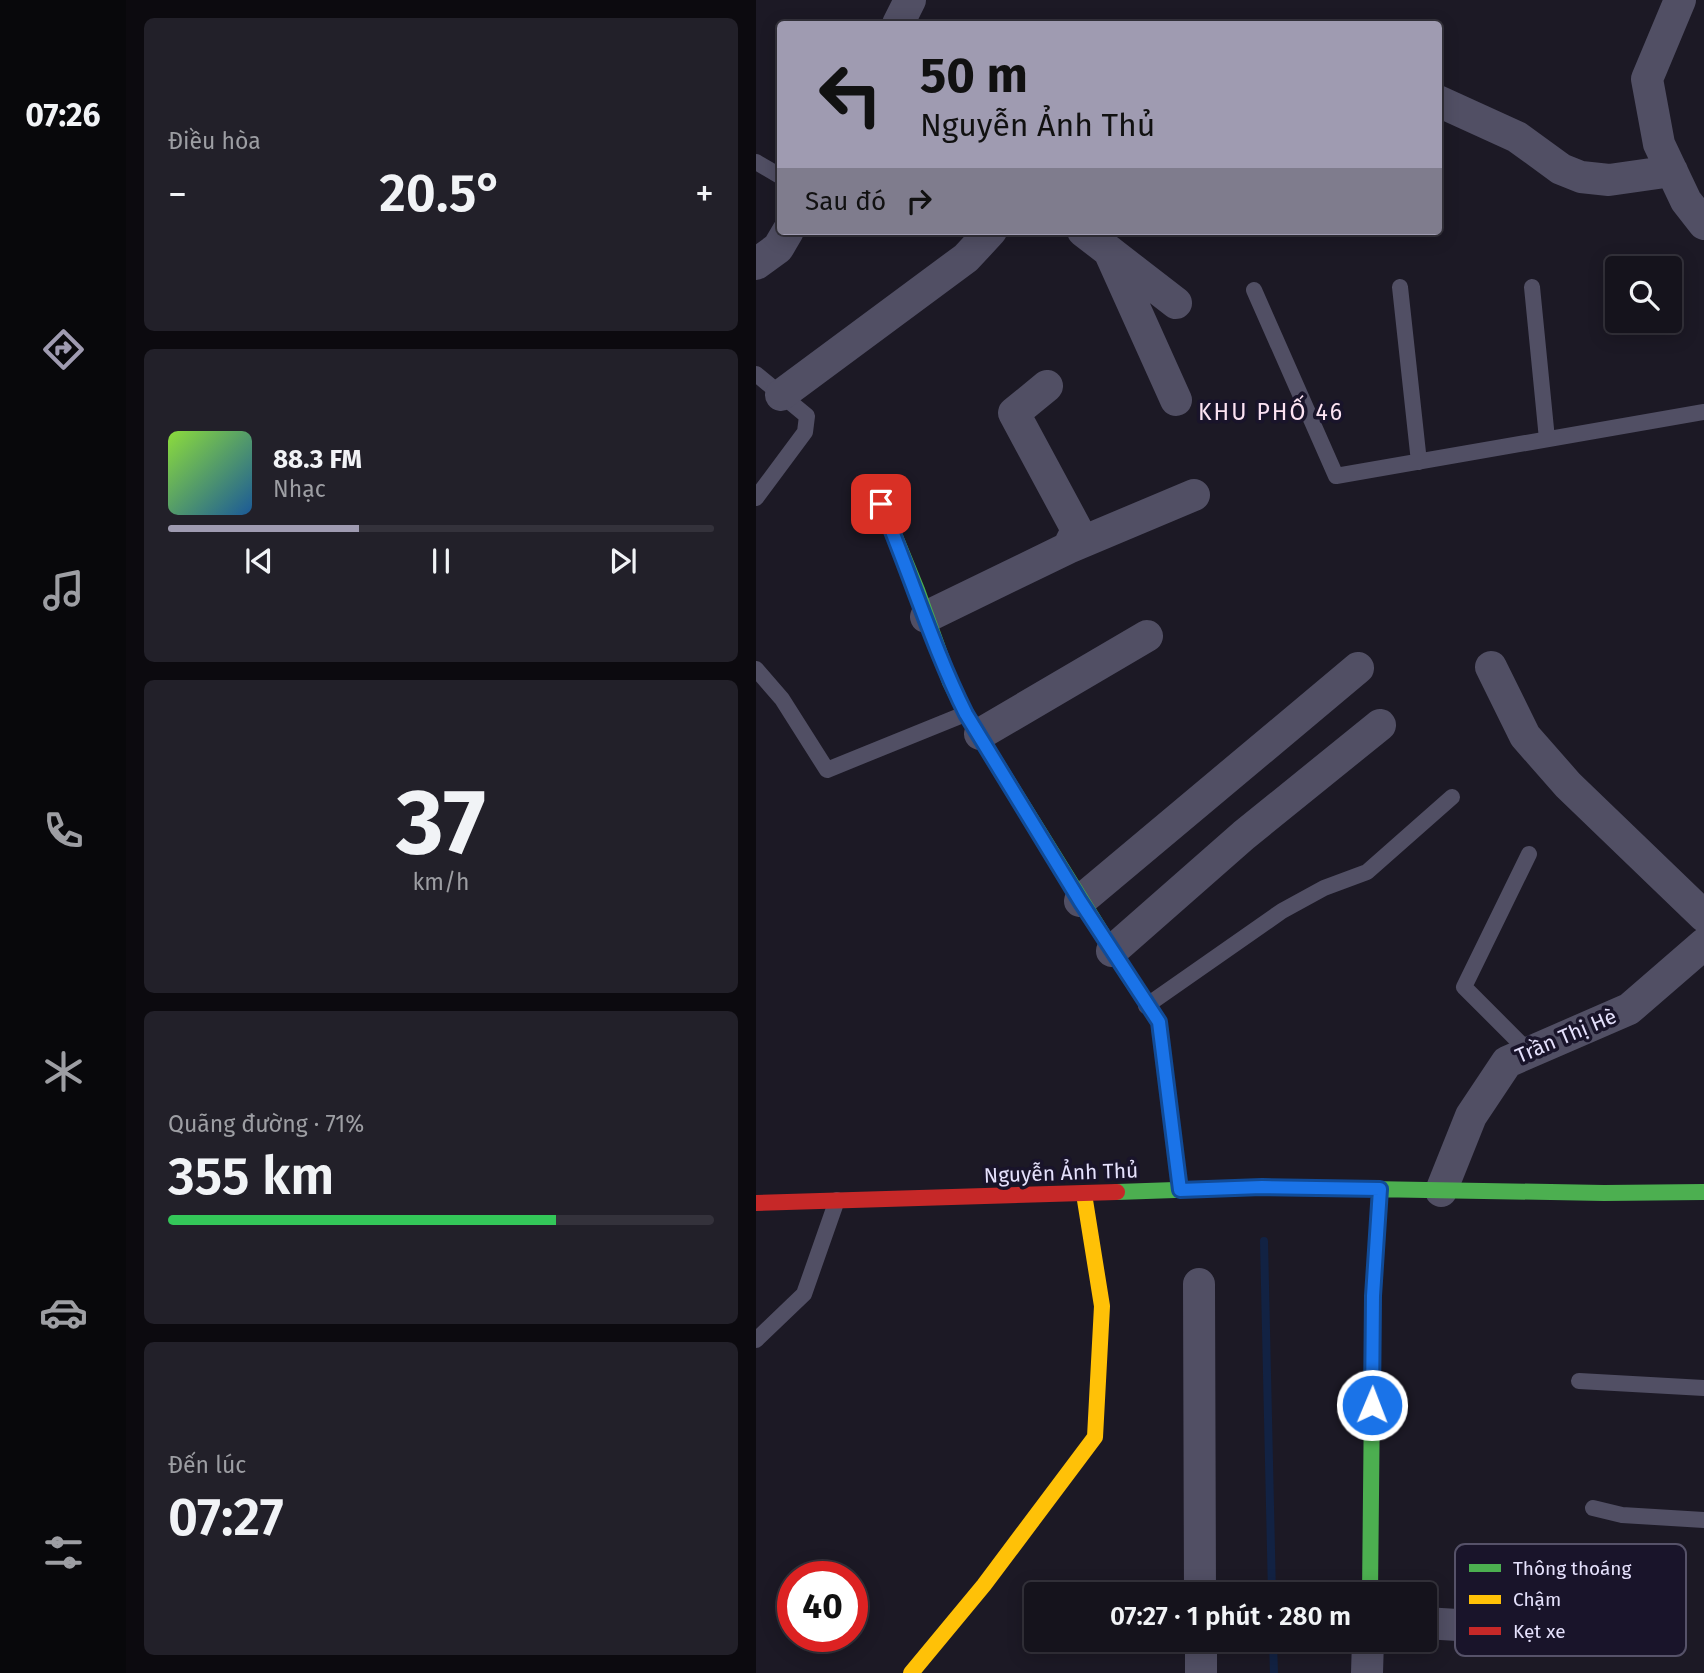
<!DOCTYPE html>
<html lang="vi">
<meta charset="utf-8">
<style>
:root{--surface:#15131c;--page:#222029;--text:#f1f3f6;--muted:#9d9ea3;--line:#34323b;--accent:#9f9bb1}
body{margin:0;font-family:"Fira Sans",sans-serif;background:var(--page);color:var(--text);height:100vh;display:flex;flex-direction:column;font-size:26px;white-space:nowrap}
*{box-sizing:border-box;margin:0}
p{font-size:23px;color:var(--muted)}
.icon{flex:none;width:38px;height:38px;fill:none;stroke:currentColor;stroke-width:2;stroke-linecap:round;stroke-linejoin:round}
.map{position:relative;flex:1;overflow:hidden}
.side{display:flex;flex-direction:column;gap:18px;padding:18px;background:#0c0a0f;width:630px}
.side>*{flex:none}
.hud{position:absolute;left:21px;top:21px;width:665px;height:214px;border-radius:7px;box-shadow:0 4px 18px #0003,0 0 0 2px var(--line);background:#9f9bb1;color:#111;overflow:hidden}
.controls{position:absolute;left:849px;top:256px;display:grid;gap:14px}
.controls a{display:grid;place-items:center;width:77px;height:77px;border-radius:7px;background:var(--surface);box-shadow:0 4px 18px #0003,0 0 0 2px var(--line);font-size:35px}
.speed{position:absolute;left:21px;top:1561px;display:flex;gap:14px;font-size:35px;font-weight:700;text-align:center}
.speed>*{display:grid;place-content:center;width:91px;height:91px;border-radius:50%;background:var(--surface);box-shadow:0 4px 18px #0003,0 0 0 2px var(--line);line-height:1}
.speed .limit{border:10px solid #d22;background:#fff;color:#111}
.pin{position:absolute;display:grid;place-items:center;width:60px;height:60px;color:#fff;margin:-30px;border-radius:14px;box-shadow:0 4px 10px #0006}
.me{position:absolute;width:77px;margin:-38px;rotate:1deg;stroke-linejoin:round;filter:drop-shadow(0 0 5px #0008)}
.turn{display:flex;align-items:center;gap:24px;height:147px;padding:0 28px;font-size:32px}
.turn .icon{width:91px;height:91px;stroke-width:2.5}
.turn b{display:block;font-size:49px;line-height:60px}
.then{display:flex;align-items:center;height:66px;padding:0 28px;background:#0003;gap:14px;font-size:26px}
.big{font-size:52px;font-weight:600;line-height:1.1}
.side .card{flex:1;display:flex;flex-direction:column;justify-content:center;gap:10px;min-width:0;padding:0 24px;border-radius:10px;background:var(--page)}
.side .dial{align-items:center;gap:0}
.dial b{font-size:91px;line-height:1}
.song{display:flex;align-items:center;gap:21px}
.cover{width:84px;height:84px;border-radius:10px;background:linear-gradient(135deg,hsl(90 70% 55%),hsl(210 70% 35%))}
.played{height:7px;border-radius:4px;background:linear-gradient(90deg,var(--accent) 35%,var(--line) 35%)}
.keys{display:flex;justify-content:space-around;direction:ltr}
.heat{display:flex;justify-content:space-between;align-items:center;font-size:38px;direction:ltr}
.charge{height:10px;border-radius:5px;background:linear-gradient(90deg,#34c759 71%,var(--line) 0)}
.trip{position:absolute;left:268px;top:1582px;width:413px;height:70px;border-radius:7px;background:var(--surface);box-shadow:0 4px 18px #0003,0 0 0 2px var(--line);font-weight:600;line-height:70px;text-align:center}
main{display:flex;flex:1;min-height:0}
.dock{display:flex;flex-direction:column;width:126px;justify-content:space-around;align-items:center;background:#08080b;color:var(--muted)}
.dock .icon{width:49px;height:49px}
.dock .on{color:var(--accent)}
.dock b{font-size:32px;color:var(--text)}
.map>svg:first-child{display:block}
.lines{fill:none;stroke-linecap:round;stroke-linejoin:round}
.stream{stroke:#122243;stroke-width:8}
.lane{stroke:#514f64;stroke-width:16}
.street{stroke:#514f64;stroke-width:32}
.fast{stroke:#4caf50;stroke-width:16}
.slow{stroke:#ffc107;stroke-width:16}
.jam{stroke:#c62828;stroke-width:16}
.route-casing{stroke:#114b97;stroke-width:18}
.route{stroke:#1a73e8;stroke-width:12}
.labels{text-anchor:middle;stroke-width:7;stroke-linejoin:round;paint-order:stroke}
.street-label{font-size:21px;fill:#e5e1fc;stroke:#19142a}
.neighbourhood-label{font-size:23px;letter-spacing:2px;fill:#fce3f2;stroke:#19142a}
.key{fill:#19142a;stroke:#565269;stroke-width:2}
.key-label{font-size:19px;fill:#e5e1fc}
</style>
<main>
<nav class="dock">
<b>07:26</b>
<svg class="icon on" aria-label="directions" viewBox="0 0 24 24"><path d="M12 3l9 9-9 9-9-9zM9 14v-3h6M13 9l2 2-2 2"/></svg>
<svg class="icon" aria-label="music" viewBox="0 0 24 24"><path d="M9 18V5l10-2v13"/><circle cx="6" cy="18" r="3"/><circle cx="16" cy="16" r="3"/></svg>
<svg class="icon" aria-label="phone" viewBox="0 0 24 24"><path d="M5 4h4l2 5-3 2q2 4 5 5l2-3 5 2v4C11 20 4 13 5 4z"/></svg>
<svg class="icon" aria-label="climate" viewBox="0 0 24 24"><path d="M12 3v18M4 7l16 10M4 17L20 7"/></svg>
<svg class="icon" aria-label="car" viewBox="0 0 24 24"><path d="M5 17H2v-5l4-1 3-4h7l3 4 3 1v5h-3M9 17h6M6 11h13"/><circle cx="7" cy="17" r="2"/><circle cx="17" cy="17" r="2"/></svg>
<svg class="icon" aria-label="filters" viewBox="0 0 24 24"><path d="M4 7h16M4 17h16"/><circle cx="9" cy="7" r="2"/><circle cx="15" cy="17" r="2"/></svg>
</nav>
<section class="side">
<div class="card"><p>Điều hòa</p>
<div class="heat"><a>−</a><b class="big">20.5°</b><a>+</a></div>
</div>
<div class="card">
<div class="song"><i class="cover"></i><div><b>88.3 FM</b><p>Nhạc</p></div></div>
<div class="played"></div>
<div class="keys"><svg class="icon" aria-label="previous" viewBox="0 0 24 24"><path d="M18 5L8 12l10 7zM5 5v14"/></svg><svg class="icon" aria-label="pause" viewBox="0 0 24 24"><path d="M8 5v14M16 5v14"/></svg><svg class="icon" aria-label="next" viewBox="0 0 24 24"><path d="M6 5l10 7-10 7zM19 5v14"/></svg></div>
</div>
<div class="card dial"><b>37</b><p>km/h</p></div>
<div class="card"><p>Quãng đường · 71%</p><b class="big">355 km</b><div class="charge"></div></div>
<div class="card"><p>Đến lúc</p><b class="big">07:27</b></div>
</section>
<div class="map">
<svg width="948" height="1673" viewBox="0 0 948 1673">
<rect width="100%" height="100%" fill="#1c1925"/>
<g class="lines">
<path class="stream" d="M508 1241 516 1594
M517 1640 518 1673"/>
<path class="lane" d="M0 162 24 176
M644 287 663 462
M776 287 791 439
M498 290 580 476 948 412
M0 374 51 416 49 432 0 498
M0 669 26 699 71 770 209 714
M390 1006 526 911 568 888 611 872 696 797
M773 1052 708 987 773 854
M0 1340 48 1294 81 1200
M823 1381 948 1388
M837 1508 866 1515 948 1520"/>
<path class="street" d="M924 0 891 79 903 144 930 201 948 224
M142 24 154 0
M682 101 761 137 805 169 825 177 853 180 916 171
M327 231 420 303
M353 251 420 400
M0 264 22 248 32 231
M25 395 210 258 235 231
M312 548 438 495
M170 617 312 548 321 530 258 413 291 386
M735 667 769 736 812 785 948 916
M224 734 391 636
M324 901 602 668
M356 951 488 835 624 725
M685 1191 715 1116 751 1062 873 1009 948 944
M443 1284 444 1594
M668 1623 804 1631
M445 1640V1673
M611 1673 612 1640"/>
<path class="fast" d="M117 483 161 590 194 682 210 714 370 972
M361 1192 506 1187 848 1193 948 1192
M614 1594 617 1296 624 1189"/>
<path class="slow" d="M370 972 403 1022 424 1190
M155 1673 228 1585 339 1437 346 1306 328 1194"/>
<path class="jam" d="M0 1203 361 1192"/>
</g>
<g class="lines">
<defs>
<path id="route" d="M125 504C154 573 177 648 210 714L324 901 403 1022 424 1190 506 1187 624 1189 617 1296 616 1405"/>
</defs>
<use href="#route" class="route-casing"/>
<use href="#route" class="route"/>
</g>
<g class="labels">
<g class="street-label">
<text transform="translate(810 1036) rotate(-23)" y="7">Trần Thị Hè</text>
<text transform="translate(305 1173) rotate(-2)" y="7">Nguyễn Ảnh Thủ</text>
</g>
<g class="neighbourhood-label">
<text x="515" y="420">KHU PHỐ 46</text>
</g>
</g>
<rect x="699" y="1544" width="231" height="112" rx="10" class="key"/>
<rect x="713" y="1564" width="32" height="8" fill="#4caf50"/>
<rect x="713" y="1595" width="32" height="9" fill="#ffc107"/>
<rect x="713" y="1627" width="32" height="8" fill="#c62828"/>
<g class="key-label">
<text x="757" y="1575">Thông thoáng</text>
<text x="757" y="1606">Chậm</text>
<text x="757" y="1638">Kẹt xe</text>
</g>
</svg>
<div class="controls">
<a><svg class="icon" aria-label="search" viewBox="0 0 24 24"><circle cx="10" cy="10" r="6"/><path d="M15 15l6 6"/></svg></a>
</div>
<div class="speed"><div class="limit">40</div></div>
<div class="pin" style="left:125px;top:504px;background:#d93025"><svg class="icon" aria-label="arrive" viewBox="0 0 24 24"><path d="M6 21V4h12l-3 4 3 4H6"/></svg></div>
<svg class="me" style="left:616px;top:1405px" viewBox="-20 -20 40 40"><circle r="17" fill="#1a73e8" stroke="#fff" stroke-width="3"/><path d="M0-11L8 9 0 5-8 9z" fill="#fff"/></svg>
<div class="trip">07:27 · 1 phút · 280 m</div>
<div class="hud">
<div class="turn"><svg class="icon" aria-label="left" viewBox="0 0 24 24"><path d="M17 20v-9H6M10 6l-5 5 5 5"/></svg><div><b>50 m</b>Nguyễn Ảnh Thủ</div></div>
<div class="then">Sau đó<svg class="icon" aria-label="right" viewBox="0 0 24 24"><path d="M7 20v-9h11M14 6l5 5-5 5"/></svg></div>
</div>
</div>
</main>
